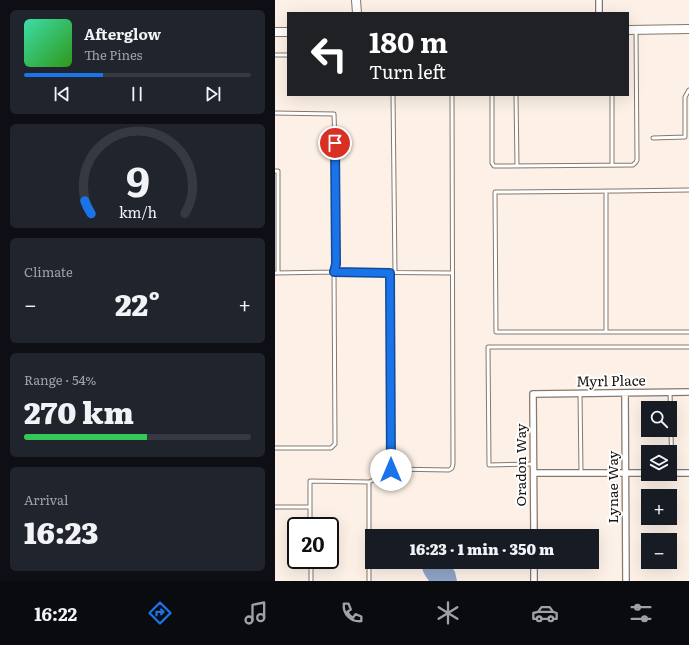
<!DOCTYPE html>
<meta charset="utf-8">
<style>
:root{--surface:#171b24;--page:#20242c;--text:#f1f3f6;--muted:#9ea1a6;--line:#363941;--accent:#1a73e8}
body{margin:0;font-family:Literata,serif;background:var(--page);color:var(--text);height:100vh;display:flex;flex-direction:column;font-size:15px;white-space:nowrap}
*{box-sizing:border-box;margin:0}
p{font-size:13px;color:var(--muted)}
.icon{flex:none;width:22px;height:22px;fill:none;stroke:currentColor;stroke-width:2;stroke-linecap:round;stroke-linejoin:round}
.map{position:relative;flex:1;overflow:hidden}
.details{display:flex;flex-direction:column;gap:10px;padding:10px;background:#0d0f14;width:275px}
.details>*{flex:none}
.top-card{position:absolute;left:12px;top:12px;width:342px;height:84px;border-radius:0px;box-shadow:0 4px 16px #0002;background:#202124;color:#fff;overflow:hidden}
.fabs{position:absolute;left:366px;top:401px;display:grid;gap:8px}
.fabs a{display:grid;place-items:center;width:36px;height:36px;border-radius:0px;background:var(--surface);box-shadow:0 4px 16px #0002;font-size:20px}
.speed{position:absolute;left:12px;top:517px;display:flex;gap:8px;font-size:20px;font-weight:700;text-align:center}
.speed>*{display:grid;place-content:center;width:52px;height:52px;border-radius:50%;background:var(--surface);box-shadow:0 4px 16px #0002;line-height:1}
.speed .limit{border:2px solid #111;border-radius:6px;background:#fff;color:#111}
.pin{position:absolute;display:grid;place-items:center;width:34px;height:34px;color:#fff;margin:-17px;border:2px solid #fff;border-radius:50%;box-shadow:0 1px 4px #0007}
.me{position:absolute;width:44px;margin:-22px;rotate:0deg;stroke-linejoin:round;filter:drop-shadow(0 0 3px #0008)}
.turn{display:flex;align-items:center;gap:14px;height:84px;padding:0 16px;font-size:18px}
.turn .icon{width:52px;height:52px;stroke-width:2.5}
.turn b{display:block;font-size:28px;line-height:34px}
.big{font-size:30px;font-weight:800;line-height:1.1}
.details .widget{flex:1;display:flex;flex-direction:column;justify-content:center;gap:6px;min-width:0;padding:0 14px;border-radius:6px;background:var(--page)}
.details .dial{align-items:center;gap:0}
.dial svg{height:104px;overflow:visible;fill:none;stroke:var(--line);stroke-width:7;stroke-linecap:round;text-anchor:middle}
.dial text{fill:var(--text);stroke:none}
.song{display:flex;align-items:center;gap:12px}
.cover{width:48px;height:48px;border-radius:6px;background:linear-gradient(135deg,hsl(160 70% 55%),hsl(110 70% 35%))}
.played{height:4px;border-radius:2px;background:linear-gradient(90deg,var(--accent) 35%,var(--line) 35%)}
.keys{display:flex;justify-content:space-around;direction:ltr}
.heat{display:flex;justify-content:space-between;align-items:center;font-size:22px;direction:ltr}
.charge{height:6px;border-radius:3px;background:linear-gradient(90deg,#34c759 54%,var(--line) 0)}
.trip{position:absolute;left:90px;top:529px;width:234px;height:40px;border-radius:0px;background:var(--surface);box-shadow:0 4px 16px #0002;font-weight:800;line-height:40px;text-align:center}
.tab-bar{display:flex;height:64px;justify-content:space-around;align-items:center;background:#090b0e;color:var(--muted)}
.tab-bar .icon{width:28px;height:28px}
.tab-bar .active{color:var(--accent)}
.tab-bar b{font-size:18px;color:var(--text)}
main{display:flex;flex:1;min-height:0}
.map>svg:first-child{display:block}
.water{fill:#90a5c9}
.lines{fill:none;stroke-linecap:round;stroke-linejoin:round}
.lane-casing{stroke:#85786c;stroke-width:5}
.street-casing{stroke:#85786c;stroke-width:8}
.secondary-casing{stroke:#85786c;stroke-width:10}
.lane{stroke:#fff;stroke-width:3}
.street{stroke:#fff;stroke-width:5.5}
.secondary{stroke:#fff;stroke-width:8}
.route-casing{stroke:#114b97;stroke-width:10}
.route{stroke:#1a73e8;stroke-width:7}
.labels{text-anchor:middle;stroke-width:4;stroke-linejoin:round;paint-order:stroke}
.street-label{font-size:14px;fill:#18130f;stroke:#fff}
</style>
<main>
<section class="details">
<div class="widget">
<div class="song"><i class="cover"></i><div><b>Afterglow</b><p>The Pines</p></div></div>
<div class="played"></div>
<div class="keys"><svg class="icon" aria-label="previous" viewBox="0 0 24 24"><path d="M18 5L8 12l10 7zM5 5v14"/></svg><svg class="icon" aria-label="pause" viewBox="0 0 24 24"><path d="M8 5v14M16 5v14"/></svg><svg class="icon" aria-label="next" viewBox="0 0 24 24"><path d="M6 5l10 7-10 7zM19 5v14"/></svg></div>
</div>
<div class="widget dial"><svg viewBox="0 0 100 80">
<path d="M14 69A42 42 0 1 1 86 69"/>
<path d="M14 69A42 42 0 0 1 9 59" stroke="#1a73e8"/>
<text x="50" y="56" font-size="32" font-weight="700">9</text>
<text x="50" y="72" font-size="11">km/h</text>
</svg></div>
<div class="widget"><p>Climate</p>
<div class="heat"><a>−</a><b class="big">22°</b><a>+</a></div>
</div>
<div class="widget"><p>Range · 54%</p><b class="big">270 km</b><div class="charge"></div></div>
<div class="widget"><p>Arrival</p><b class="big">16:23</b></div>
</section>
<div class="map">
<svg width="414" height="581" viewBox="0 0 414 581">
<rect width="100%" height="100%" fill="#fdf1e7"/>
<path class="water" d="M148 562H174L180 572 182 581H154C150 575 145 569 148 562Z"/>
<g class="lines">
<defs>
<path id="lane" d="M0 55H13
M118 95 120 273
M217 95V163L219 166 358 165 361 162 362 160 361 30
M241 95 242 166
M337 95V165
M0 113 59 114 61 172V264L59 272 0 273
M378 138 410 137V97L414 90
M0 171H3V273
M414 190 344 191 220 192 221 332H414
M331 191V332
M115 273 116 469
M395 392 397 473
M305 393 306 473
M0 448H56L60 444 59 272 177 273
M259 464 214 465 213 347H414
M0 507H35V481L94 482 103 478 116 469 174 470 177 468 178 464 177 95
M35 507V526
M36 560V581
M94 581V482"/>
<path id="street" d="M324 0V13
M350 393 351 581
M259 473H373
M395 473H414
M259 536 258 394 414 392
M259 562V581"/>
<path id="secondary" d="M81 0 82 13
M353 30 414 29
M0 32H13"/>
</defs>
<use href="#lane" class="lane-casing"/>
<use href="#street" class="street-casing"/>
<use href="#secondary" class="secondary-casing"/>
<use href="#lane" class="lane"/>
<use href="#street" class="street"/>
<use href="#secondary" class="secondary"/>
</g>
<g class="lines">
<defs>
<path id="route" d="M60 143 61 264 59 272 115 273 116 470"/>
</defs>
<use href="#route" class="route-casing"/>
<use href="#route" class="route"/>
</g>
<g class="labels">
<g class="street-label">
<text transform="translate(336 381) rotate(-1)" y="5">Myrl Place</text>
<text transform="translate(246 465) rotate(-90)" y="5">Oradon Way</text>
<text transform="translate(338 487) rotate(-90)" y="5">Lynae Way</text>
</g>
</g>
</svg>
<div class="fabs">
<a><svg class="icon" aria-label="search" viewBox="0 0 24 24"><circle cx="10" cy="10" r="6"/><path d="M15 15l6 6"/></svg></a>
<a><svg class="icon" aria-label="layers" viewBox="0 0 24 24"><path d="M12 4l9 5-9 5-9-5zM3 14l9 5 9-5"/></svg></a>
<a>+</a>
<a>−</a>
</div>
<div class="speed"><div class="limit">20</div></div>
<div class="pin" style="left:60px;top:143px;background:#d93025"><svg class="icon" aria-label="arrive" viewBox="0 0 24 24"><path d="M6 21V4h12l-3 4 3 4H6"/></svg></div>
<svg class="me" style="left:116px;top:470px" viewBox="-20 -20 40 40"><circle r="19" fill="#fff"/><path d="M0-13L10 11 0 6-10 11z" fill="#1a73e8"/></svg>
<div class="trip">16:23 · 1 min · 350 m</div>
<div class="top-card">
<div class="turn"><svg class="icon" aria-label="left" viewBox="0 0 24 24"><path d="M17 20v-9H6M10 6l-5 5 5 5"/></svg><div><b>180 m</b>Turn left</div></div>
</div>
</div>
</main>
<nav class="tab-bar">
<b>16:22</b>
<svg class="icon active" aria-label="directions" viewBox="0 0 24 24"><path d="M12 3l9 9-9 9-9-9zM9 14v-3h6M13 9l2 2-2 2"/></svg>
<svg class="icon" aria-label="music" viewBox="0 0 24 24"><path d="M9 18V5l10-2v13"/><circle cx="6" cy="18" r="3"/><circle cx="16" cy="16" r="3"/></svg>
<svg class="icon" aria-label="phone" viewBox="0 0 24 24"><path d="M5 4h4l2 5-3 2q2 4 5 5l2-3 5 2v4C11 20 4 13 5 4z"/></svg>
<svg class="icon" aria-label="climate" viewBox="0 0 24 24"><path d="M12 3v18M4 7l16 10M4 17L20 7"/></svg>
<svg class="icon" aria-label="car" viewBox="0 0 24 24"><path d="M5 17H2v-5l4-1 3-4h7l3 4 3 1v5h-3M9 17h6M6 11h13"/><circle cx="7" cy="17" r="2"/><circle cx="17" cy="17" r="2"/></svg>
<svg class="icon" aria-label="filters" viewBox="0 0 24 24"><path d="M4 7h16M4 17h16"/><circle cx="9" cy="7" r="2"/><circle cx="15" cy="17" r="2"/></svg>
</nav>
